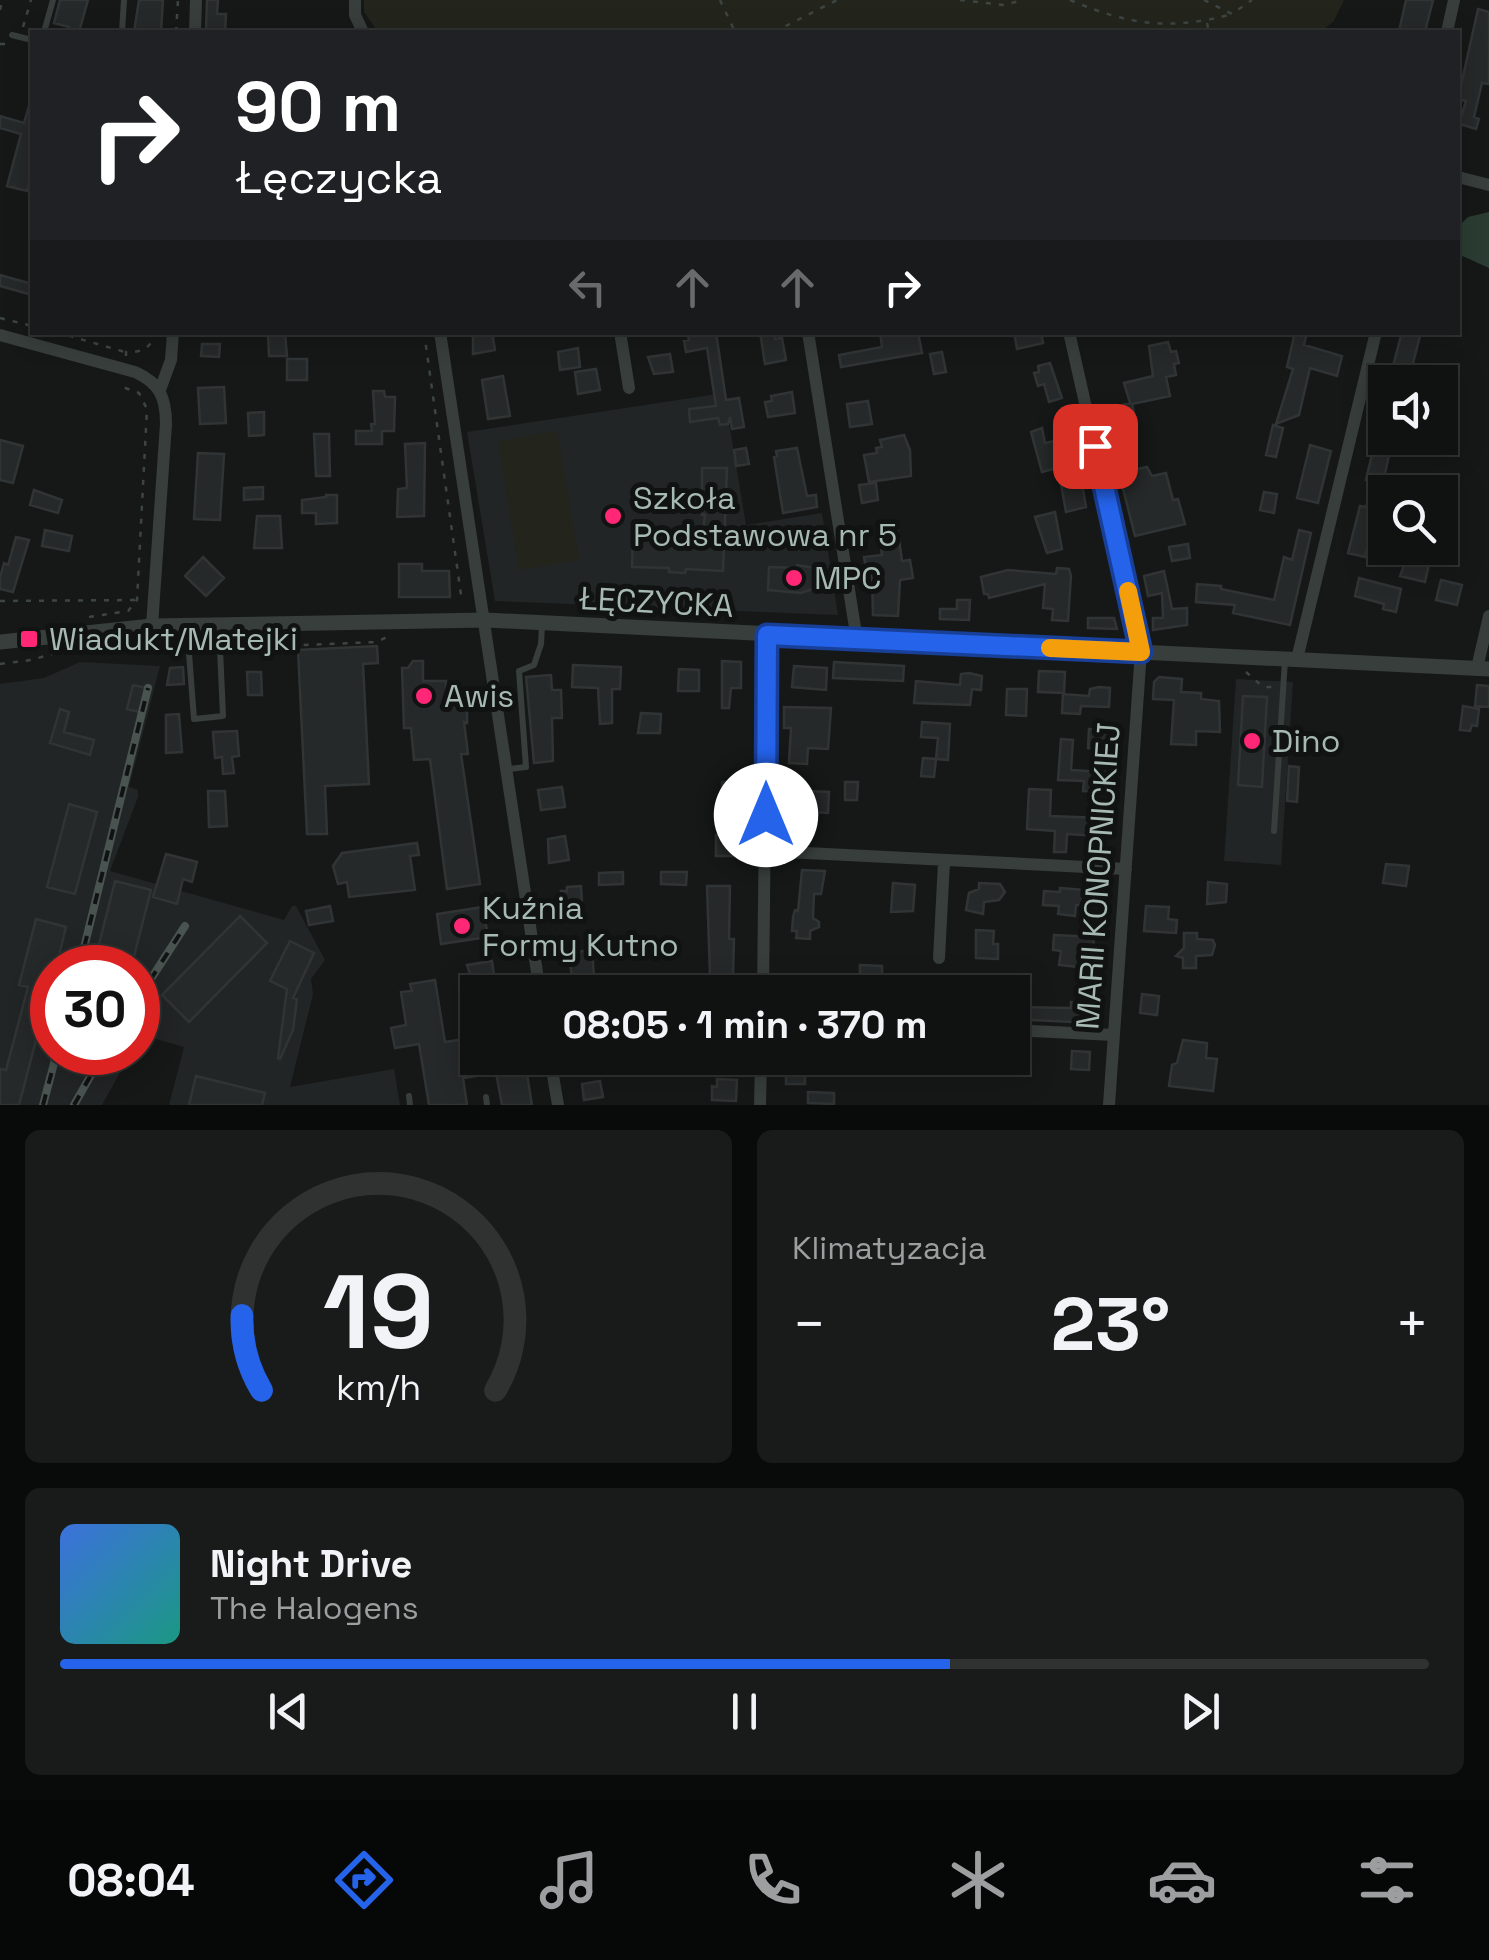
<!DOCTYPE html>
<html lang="pl">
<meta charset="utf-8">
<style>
:root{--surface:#101212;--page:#191b1b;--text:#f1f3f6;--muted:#9c9e9f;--line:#303232;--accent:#2563eb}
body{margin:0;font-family:"Space Grotesk",sans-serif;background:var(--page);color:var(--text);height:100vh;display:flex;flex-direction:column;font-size:38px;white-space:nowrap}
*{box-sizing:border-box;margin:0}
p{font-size:32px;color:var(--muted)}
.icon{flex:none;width:55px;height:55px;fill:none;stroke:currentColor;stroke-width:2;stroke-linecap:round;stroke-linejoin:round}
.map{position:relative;height:1105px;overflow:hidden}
.side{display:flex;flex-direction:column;gap:25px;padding:25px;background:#090a0a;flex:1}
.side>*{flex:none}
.hud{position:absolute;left:30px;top:30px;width:1430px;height:305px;border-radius:0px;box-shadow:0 5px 25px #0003,0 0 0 2px var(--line);background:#202124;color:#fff;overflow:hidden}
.controls{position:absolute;left:1368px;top:365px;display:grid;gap:20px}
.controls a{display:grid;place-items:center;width:90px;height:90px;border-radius:0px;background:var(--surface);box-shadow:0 5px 25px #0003,0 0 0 2px var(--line);font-size:50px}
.speed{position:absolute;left:30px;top:945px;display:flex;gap:20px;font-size:50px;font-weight:700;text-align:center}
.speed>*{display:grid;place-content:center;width:130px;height:130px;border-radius:50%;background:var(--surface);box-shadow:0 5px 25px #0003,0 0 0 2px var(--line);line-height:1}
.speed .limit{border:15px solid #d22;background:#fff;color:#111}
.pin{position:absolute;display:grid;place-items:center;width:85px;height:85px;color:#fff;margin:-42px;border-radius:20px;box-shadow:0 5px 15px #0006}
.me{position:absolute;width:110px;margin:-55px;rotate:0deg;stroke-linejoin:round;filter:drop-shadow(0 0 8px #0008)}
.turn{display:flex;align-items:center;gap:35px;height:210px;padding:0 40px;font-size:45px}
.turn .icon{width:130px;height:130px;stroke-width:2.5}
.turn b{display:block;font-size:70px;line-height:85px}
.lanes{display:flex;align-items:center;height:95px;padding:0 40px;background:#0003;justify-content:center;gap:50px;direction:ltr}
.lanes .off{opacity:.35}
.big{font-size:75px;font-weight:700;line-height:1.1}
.side .widget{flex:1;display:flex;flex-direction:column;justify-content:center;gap:15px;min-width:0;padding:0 35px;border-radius:15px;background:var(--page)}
.side .dial{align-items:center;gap:0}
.dial svg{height:260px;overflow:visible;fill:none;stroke:var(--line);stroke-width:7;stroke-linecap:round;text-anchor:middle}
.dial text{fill:var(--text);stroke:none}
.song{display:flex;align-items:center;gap:30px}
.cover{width:120px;height:120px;border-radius:15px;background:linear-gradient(135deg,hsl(220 70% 55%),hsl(170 70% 35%))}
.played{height:10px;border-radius:5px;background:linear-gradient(90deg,var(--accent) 65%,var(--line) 65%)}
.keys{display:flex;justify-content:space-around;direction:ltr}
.heat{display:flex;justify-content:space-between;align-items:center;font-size:55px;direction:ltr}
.side .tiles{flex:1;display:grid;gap:25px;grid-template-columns:1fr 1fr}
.widget:last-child{grid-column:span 2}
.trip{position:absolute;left:460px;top:975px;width:570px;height:100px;border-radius:0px;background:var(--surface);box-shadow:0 5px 25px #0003,0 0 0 2px var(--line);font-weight:700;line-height:100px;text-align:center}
.menu{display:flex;height:160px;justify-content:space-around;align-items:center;background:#060707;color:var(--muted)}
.menu .icon{width:70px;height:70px}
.menu .current{color:var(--accent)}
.menu b{font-size:45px;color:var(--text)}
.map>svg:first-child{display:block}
.built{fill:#222525}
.green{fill:#23241c}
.water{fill:#2b3d33}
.building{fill:#262929;stroke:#303434;stroke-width:2.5}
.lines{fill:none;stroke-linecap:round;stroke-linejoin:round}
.path{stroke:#3d4542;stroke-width:2.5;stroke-dasharray:5 8;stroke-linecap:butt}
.service{stroke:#373e3c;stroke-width:6}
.minor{stroke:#373e3c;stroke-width:12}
.tertiary{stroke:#373e3c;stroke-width:15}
.rail-casing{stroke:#495350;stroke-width:8}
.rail{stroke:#111313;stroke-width:4;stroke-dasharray:11;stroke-linecap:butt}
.route-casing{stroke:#184099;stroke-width:25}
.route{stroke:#2563eb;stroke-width:18}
.slow{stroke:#f59e0b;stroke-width:18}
.poi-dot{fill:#ff2776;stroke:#111313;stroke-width:4}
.labels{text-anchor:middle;stroke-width:10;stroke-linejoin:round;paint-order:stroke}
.poi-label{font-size:32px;fill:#a7b9b3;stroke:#111313;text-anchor:start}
.street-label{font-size:32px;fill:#a7b9b3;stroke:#111313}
</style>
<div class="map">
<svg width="1489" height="1105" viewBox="0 0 1489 1105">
<rect width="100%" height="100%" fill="#161818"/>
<path class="built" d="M724 393 746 525 822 513 838 615 495 601 467 432Z
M80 662 160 666 129 787 138 790V797L110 871 284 920 292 906H296L325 960 311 979 313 994 290 1087 394 1069 400 1105H169L184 1047 142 1035 138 1042V968H52V1052L131 1053 102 1105H0V684L44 678Z
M1236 679 1293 682 1281 865 1224 861Z"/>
<path class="green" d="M364 0H1344L1334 21 1320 32H378L364 12Z
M557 431 579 560 519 570 498 441Z"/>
<path class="water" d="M1489 212V268L1458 254V227L1468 217Z"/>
<path class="building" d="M60 0H88L79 32H68L69 27 54 23Z
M139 0H163L161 32H134Z
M207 0H218L217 14H226L225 32H206Z
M1406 0H1433L1425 32 1399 31Z
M1478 9 1489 12V84L1482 83 1474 117 1479 119 1476 129 1459 124 1466 101 1458 99Z
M29 106H32V172L27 191 7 186 21 134 0 128V116L24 123Z
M0 275 32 284V295L0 286Z
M473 332H492L495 350 473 354Z
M687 332H716L726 400 739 398 744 427 732 429 730 417 728 424 720 425 718 418 690 422 689 409 716 406 707 348 686 352 684 341 689 340Z
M760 332H774L775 339 782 338 786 360 765 364Z
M880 332H918L922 353 841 367 839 355 882 347Z
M1014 332H1041L1043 343 1017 349Z
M1295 332H1307L1304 345 1342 356 1337 376 1310 368 1299 415 1276 424 1293 369 1287 367Z
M1402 332H1421L1410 375 1392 370Z
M268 333H285L287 356H269Z
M1168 342 1171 352 1176 351 1179 363 1174 364 1176 375 1166 377 1170 396 1132 404 1136 422 1117 426 1112 408 1130 403 1124 383 1153 376 1149 346Z
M202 344H220L219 357 201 356Z
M578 348 580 367 560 370 558 352Z
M942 352 946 372 934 374 930 354Z
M670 354 673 372 654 374 648 357Z
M287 359H307V380H287Z
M1050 363 1062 398 1049 402 1044 384 1038 386 1034 373 1039 372 1038 366Z
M596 369 600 390 578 394 575 372Z
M503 376 510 416 488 419 482 380Z
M224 387 226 423 200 424 198 388Z
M373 391H384L385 397H395L394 431H382V444H356V431H372L371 424H375Z
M792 392 795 413 768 417 765 402 772 401 771 396Z
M868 401 872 424 850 427 847 404Z
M264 412V435L249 436 248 413Z
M1381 416 1385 417V438H1393L1379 500 1385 502V523L1374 520 1365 557 1348 553 1360 506 1366 507 1373 482 1366 480Z
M1273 425 1283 428 1276 457 1266 455Z
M1042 428 1045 443 1074 437 1086 507 1066 512 1058 468 1042 472 1031 432Z
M314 434H329L330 476H316Z
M904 435 910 450 911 476 869 482 864 455 877 453 876 448 882 447 880 440Z
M0 440 23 446 13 483 0 480Z
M425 443 424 516 397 517 398 489 407 488 405 444Z
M1310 445 1331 451 1318 503 1297 498Z
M746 448 749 464 736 466 734 450Z
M797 448 807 496 816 495 817 507 783 513 774 457 777 456 776 451Z
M198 453 224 454 220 520 194 519Z
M1147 467 1152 476 1166 473 1173 500 1178 499 1185 524 1135 536 1119 473Z
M702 468H727L723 571 686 569 685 573 669 572V568L632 567 633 535 655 536 654 542 701 543 705 515H702Z
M876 483 878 500 862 503 859 485Z
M263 487V499L244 500V488Z
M34 490 62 500 58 513 30 505Z
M1264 492 1277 494 1274 513 1260 510Z
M326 495H337V523L316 524V513H302V500L326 497Z
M1055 512 1062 549 1047 553 1035 517Z
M257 516H280L282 548H254Z
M897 524 902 561 910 560 913 578 900 580 898 616 873 615 872 575 867 576 864 557 882 555 878 527Z
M45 530 72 536 69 551 42 546Z
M1299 530 1311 533 1290 625 1233 613 1235 605 1196 602 1197 584 1221 586V589L1274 600 1284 557 1292 560Z
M16 537 29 540 13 592 0 589V577L4 563 8 565Z
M1188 544 1190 558 1172 561 1169 547Z
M1421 548H1433L1425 582 1400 576 1409 553 1419 555Z
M203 557 224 578 206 596 185 576Z
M399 564H422V571H449L450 597H399Z
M797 565 820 569 819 587 801 593 768 590 769 567 797 568Z
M1057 568 1069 569 1071 576 1068 621 1052 620 1053 609 1043 608 1045 584 989 598 988 594H984L981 577 1008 570 1056 574Z
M1164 571 1172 609 1187 608V625L1153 630V618H1163L1162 593 1148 596 1144 576Z
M1359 578 1401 589 1396 612 1383 609 1384 604 1355 596Z
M1441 580 1462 585 1457 605 1436 600Z
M957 600H970L969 620 940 619V609H957Z
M1088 618H1114L1117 629 1088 628Z
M377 646 378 663 363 664 369 784 325 786 327 834H307L298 650Z
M413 661H423V681H446V691L461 705H467V723L464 722 468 754H461L480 884 447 889 430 759 414 760 411 728H404L402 668H408Z
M722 661 741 662V688H731L729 708H722Z
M834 662 904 666 903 681 833 678Z
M573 665 621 667 620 689H612V723L600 724 598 688 572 687Z
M794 666 827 668 826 690 792 687Z
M183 667 184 684 167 685 170 668Z
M679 669 699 670V691H678Z
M1039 671 1065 672 1064 693 1038 692Z
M247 672H261L262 695H248Z
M969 673 982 676 981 690 972 689 970 705 914 703 916 681 960 685 961 674Z
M551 675 552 690H561L562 718H552L553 761 534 763 526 677Z
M1159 677 1182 679 1181 692 1201 693V699L1219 701 1220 732 1196 731V745L1171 744 1174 700 1153 699 1154 682Z
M133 685 146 688 139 712 127 709Z
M1477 685 1489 686V707L1475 706Z
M1099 687 1110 688 1109 707 1081 706 1080 714 1062 713 1063 694 1089 696 1090 689Z
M1007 689H1027L1026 716 1006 715Z
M1243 696 1267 697 1262 787 1238 785Z
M1463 706 1479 709 1477 726 1472 725 1470 731 1460 730Z
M784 707 831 708 828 749 808 748 807 764 789 763 791 728H784Z
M60 709 69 712 64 732 94 740 90 755 50 743Z
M641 713 661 714 660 733H638Z
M179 714 182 752 166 753V715Z
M922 722 950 724 948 760 936 759 938 738 921 737Z
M1089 729 1108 730 1106 749 1088 748Z
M237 731 239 756 232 757 234 773 223 774 222 757 215 758 213 732Z
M1061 739 1073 740 1071 770 1105 772 1103 792 1083 791 1084 781 1058 780Z
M923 758 936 759 934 777 921 776Z
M1289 766 1299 767 1297 802 1287 801Z
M722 782H741L740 803 722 802Z
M845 782H858L857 800H845Z
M562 787 565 807 541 810 538 790Z
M1029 789 1051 790 1050 816 1101 818 1100 836 1067 834 1066 852H1054L1055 831 1027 829Z
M208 791H225L227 826 209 827Z
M807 791 829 792 828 813 813 812 812 830H801L802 812H807Z
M69 804 97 812 75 894 47 887Z
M716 835H738L737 856H716Z
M565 836 569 860 549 863 548 839Z
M417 843 419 855 410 856 415 890 349 897 347 882 338 884 333 866 342 853Z
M166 854 197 862 192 882 183 879 177 904 153 897Z
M1386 864 1409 866 1406 886 1383 883Z
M802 870 825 871 821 894H814L813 918 819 922V927L810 931V939L796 938 797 931H792L793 917 795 910 798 911Z
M623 872V884L599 885V873Z
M661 872H687L686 885 661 884Z
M115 881 151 890 131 968 94 964Z
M1208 882 1227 884 1226 902 1207 904Z
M893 883 915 885 913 911 891 912Z
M979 883 1000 884 1005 892 999 900 984 902 983 914 966 910 969 893 979 889Z
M581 886 582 905 561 906V891H567V887Z
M707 886H730L729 939H734L733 976H710Z
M1060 888 1084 890 1083 905H1076L1075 916 1058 914 1059 906 1043 905 1044 891 1060 892Z
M330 906 333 921 309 925 306 911Z
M1146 906 1169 907 1168 919 1177 920 1176 933 1144 931Z
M483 907 488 937 441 944 437 914Z
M240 916 267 943 189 1022 162 995Z
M36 919 66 927 56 968H52V979L19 1105H0V1069L6 1070 28 987 19 985Z
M976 930 994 931 993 944H998V959L976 958Z
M1184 933H1197V939L1213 940 1215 945 1212 955 1196 956V968H1183V958L1176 956 1184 948Z
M1054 935 1094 937 1093 952H1079L1078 967 1059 965 1061 951 1053 950Z
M290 941 314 953 293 998 297 999 293 1030 280 1059 278 1058 287 989 270 981Z
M592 950 594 976 572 978 569 953Z
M492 961 496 989 476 992 467 965Z
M860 965 882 966V987L823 988 824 976 860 978Z
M435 980 445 1042 478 1037V1058H510L513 1076 527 1074 532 1105H502L496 1073 463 1078 467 1105H429L419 1044 395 1048 391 1028 406 1025 401 992 412 991 410 984Z
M1142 994 1159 996 1157 1015 1140 1013Z
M1071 1002 1093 1003 1092 1023 1012 1019V1007L1071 1008Z
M1183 1040 1207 1043 1206 1058 1217 1059 1213 1091 1169 1086 1172 1065 1177 1063Z
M1072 1051 1090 1052 1089 1070 1071 1069Z
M936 1058H961V1073L935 1072Z
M813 1060 837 1061V1071L812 1070Z
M786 1066H805V1084H786Z
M196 1076 265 1093 262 1105H189Z
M717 1079 737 1080 736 1101 712 1100V1086L717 1087Z
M600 1081 603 1097 584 1100 582 1084Z
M808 1092 834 1093V1104L808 1103Z"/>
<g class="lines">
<path class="path" d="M720 0 735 32
M960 0 1003 5 1024 0
M1070 0C1129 25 1170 31 1232 14
M1204 0 1232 14 1252 0
M0 10 2 0
M1207 23 1209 32
M23 27 31 0
M176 32 178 0
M774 32 837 0
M0 44H9
M0 318 32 326
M56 332 125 352
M424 332 462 602
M126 356V352C142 353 152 347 156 332
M0 601 137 600
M89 617 128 611 137 600 147 409 139 393 120 386V383
M293 638 302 645 377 642 387 637
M139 643 176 642
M64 652 121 650 140 644
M0 664 31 660 66 650
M1246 672 1263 687H1272"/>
<path class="service" d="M44 32 53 0
M122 32 124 0
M12 35 32 40
M187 627 194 719 223 716 219 627
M509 769 526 767 519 671 534 665 541 644 542 624
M1274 831 1285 660
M409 1096 410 1105
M486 1097 487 1105"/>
<path class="minor" d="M355 0V15L363 32
M195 32 196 0
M1447 32 1454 0
M1458 177 1489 185
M440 332 540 992
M620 332 629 388
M808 332 857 640
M1069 332 1141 651 1109 1105
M0 335 135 372C160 383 166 398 166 424L152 626
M160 390 171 360 173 332
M1297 659 1376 332
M1477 668 1489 616
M766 851 1126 869
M939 958 944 862
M763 992 767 635
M1012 1030 1114 1035
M550 1058 558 1105
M760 1105 761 1058"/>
<path class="tertiary" d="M0 642 152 626 486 620 1489 669"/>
<defs>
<path id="rail" d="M79 968 148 688
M138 999 185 926
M43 1105 57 1052
M74 1105 104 1052"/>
</defs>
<use href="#rail" class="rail-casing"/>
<use href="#rail" class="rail"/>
</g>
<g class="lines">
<defs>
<path id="route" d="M766 815 767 635 1141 652 1095 446"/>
</defs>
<use href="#route" class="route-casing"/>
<use href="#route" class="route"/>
<path class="slow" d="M1050 648 1141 652 1128 591"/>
</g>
<g class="poi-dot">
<circle cx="613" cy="516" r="10"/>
<circle cx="794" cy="578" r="10"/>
<rect x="19" y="629" width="20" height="20" rx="5"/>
<circle cx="424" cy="696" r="10"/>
<circle cx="1252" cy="741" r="10"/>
<circle cx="462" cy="926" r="10"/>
</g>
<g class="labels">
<g class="poi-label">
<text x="633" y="509">Szkoła<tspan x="633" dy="37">Podstawowa nr 5</tspan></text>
<text x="814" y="589">MPC</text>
<text x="49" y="650">Wiadukt/Matejki</text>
<text x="444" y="707">Awis</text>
<text x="1272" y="752">Dino</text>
<text x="482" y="919">Kuźnia<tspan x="482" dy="37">Formy Kutno</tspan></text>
</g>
<g class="street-label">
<text transform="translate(656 602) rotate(3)" y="11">ŁĘCZYCKA</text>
<text transform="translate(1098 876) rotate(-86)" y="11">MARII KONOPNICKIEJ</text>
</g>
</g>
</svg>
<div class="controls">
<a><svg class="icon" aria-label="sound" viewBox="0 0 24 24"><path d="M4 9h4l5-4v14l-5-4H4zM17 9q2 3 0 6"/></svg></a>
<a><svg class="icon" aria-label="search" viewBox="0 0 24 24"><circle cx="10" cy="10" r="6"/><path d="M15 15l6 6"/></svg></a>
</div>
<div class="speed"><div class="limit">30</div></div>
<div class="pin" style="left:1095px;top:446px;background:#d93025"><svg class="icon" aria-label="arrive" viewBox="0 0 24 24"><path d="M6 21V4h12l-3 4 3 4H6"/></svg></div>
<svg class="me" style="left:766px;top:815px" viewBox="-20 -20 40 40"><circle r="19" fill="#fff"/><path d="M0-13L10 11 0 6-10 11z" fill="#2563eb"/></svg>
<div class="trip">08:05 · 1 min · 370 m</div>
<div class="hud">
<div class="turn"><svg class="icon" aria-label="right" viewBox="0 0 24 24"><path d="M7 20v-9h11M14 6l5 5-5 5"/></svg><div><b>90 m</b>Łęczycka</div></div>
<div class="lanes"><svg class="icon off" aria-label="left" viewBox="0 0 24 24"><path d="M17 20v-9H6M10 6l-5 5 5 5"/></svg><svg class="icon off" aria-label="ahead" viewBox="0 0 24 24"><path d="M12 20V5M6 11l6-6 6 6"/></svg><svg class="icon off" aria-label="ahead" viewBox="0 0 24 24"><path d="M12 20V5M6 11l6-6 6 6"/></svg><svg class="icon" aria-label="right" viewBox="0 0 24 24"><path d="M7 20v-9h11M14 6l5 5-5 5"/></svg></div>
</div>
</div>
<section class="side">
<div class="tiles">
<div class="widget dial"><svg viewBox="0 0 100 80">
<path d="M14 69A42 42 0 1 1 86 69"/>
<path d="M14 69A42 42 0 0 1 8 46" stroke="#2563eb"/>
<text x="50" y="56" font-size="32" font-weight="700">19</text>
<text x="50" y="72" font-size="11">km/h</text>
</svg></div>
<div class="widget"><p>Klimatyzacja</p>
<div class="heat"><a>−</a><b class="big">23°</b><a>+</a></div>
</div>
<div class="widget">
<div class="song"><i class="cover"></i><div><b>Night Drive</b><p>The Halogens</p></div></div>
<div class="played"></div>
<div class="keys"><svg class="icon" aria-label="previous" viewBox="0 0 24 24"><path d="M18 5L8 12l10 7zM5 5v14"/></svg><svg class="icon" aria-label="pause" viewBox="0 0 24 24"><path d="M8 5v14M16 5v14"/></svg><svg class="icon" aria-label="next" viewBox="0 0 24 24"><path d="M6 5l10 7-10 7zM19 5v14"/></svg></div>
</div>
</div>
</section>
<nav class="menu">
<b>08:04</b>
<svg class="icon current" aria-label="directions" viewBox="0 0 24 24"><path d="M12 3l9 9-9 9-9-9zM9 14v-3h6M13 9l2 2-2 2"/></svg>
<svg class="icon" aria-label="music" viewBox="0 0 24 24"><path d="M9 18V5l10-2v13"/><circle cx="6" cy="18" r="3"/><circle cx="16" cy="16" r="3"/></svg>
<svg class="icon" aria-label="phone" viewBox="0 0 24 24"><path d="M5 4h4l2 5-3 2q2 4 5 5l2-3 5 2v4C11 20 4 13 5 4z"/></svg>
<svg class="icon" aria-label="climate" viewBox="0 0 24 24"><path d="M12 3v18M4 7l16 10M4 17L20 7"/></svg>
<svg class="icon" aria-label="car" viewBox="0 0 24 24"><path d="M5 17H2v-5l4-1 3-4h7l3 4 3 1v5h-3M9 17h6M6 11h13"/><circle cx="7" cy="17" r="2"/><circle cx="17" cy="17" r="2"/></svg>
<svg class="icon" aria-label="filters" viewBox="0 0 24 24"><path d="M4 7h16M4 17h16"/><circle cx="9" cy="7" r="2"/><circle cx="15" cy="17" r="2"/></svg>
</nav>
